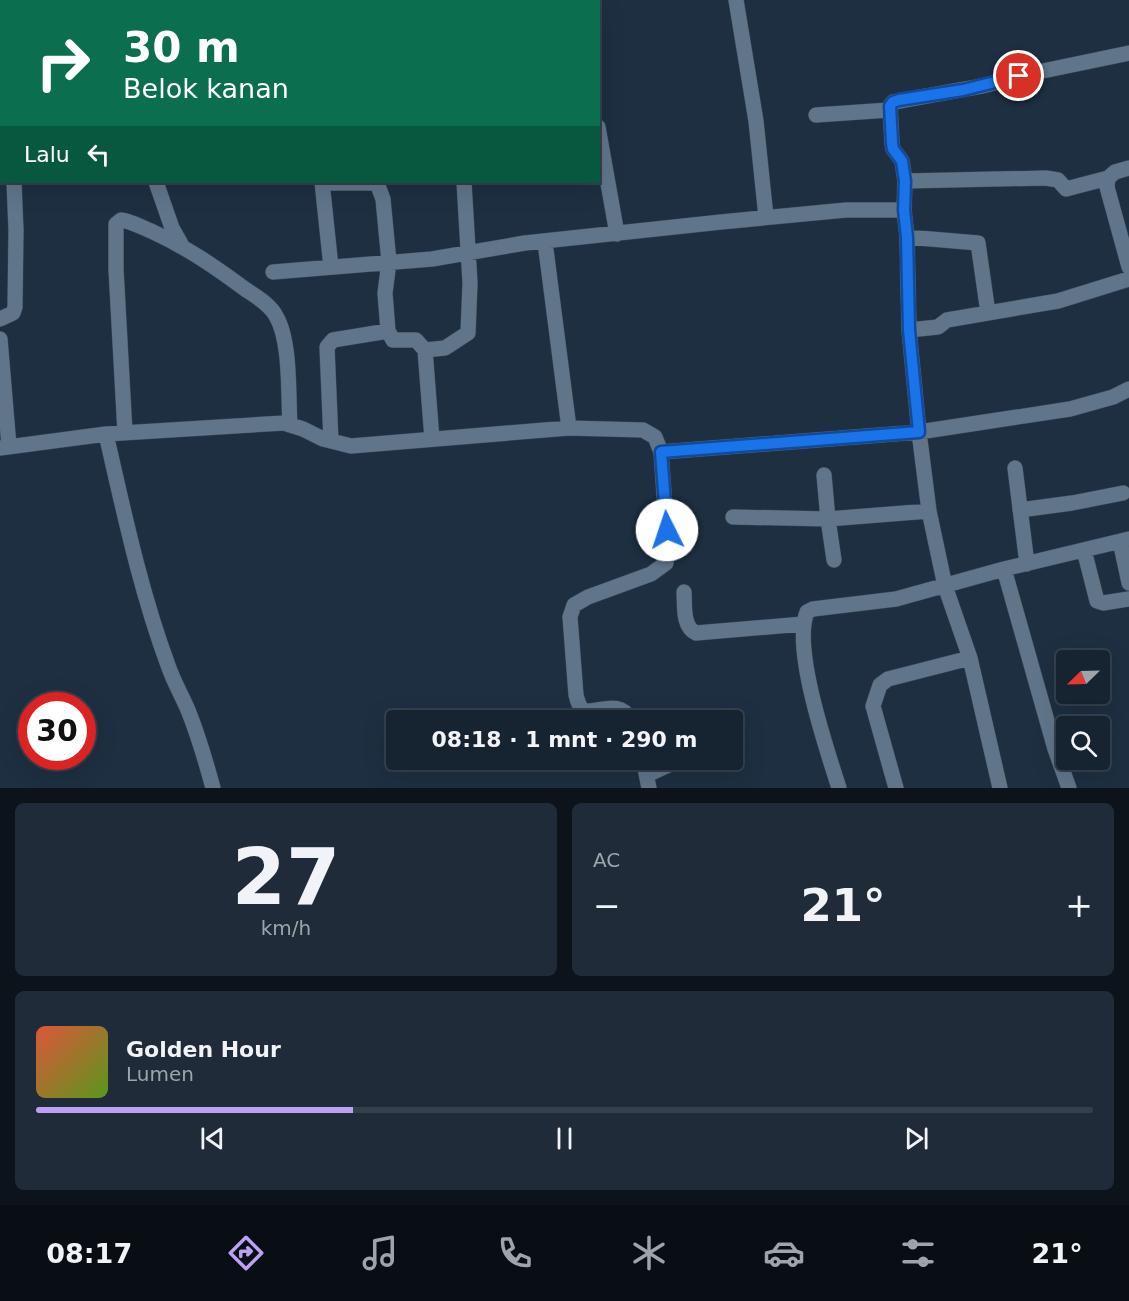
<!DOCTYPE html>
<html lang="id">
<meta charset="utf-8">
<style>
:root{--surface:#162331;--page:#1f2b39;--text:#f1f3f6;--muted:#9ea4ab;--line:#35404d;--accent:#bca0f2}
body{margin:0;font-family:"DejaVu Sans",sans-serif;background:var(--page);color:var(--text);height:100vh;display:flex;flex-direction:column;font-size:22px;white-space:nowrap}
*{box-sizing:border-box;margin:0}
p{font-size:20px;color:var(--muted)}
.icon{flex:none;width:33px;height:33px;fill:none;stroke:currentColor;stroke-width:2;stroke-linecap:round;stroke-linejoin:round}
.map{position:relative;height:788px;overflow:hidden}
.side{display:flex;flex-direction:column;gap:15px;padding:15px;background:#0c131b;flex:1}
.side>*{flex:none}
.guide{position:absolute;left:0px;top:0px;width:600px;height:183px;box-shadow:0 6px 24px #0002,0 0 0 2px var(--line);background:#0b6e4f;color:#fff;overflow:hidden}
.needle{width:39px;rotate:247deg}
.fabs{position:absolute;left:1056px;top:650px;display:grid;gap:12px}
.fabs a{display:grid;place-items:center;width:54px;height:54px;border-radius:6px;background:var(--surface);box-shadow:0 6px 24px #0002,0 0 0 2px var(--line);font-size:30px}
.speed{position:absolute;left:18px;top:692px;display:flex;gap:12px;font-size:30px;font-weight:700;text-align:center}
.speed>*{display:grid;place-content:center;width:78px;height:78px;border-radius:50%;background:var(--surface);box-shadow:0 6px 24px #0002,0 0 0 2px var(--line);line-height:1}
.speed .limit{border:9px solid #d22;background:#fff;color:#111}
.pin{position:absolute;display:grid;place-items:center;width:51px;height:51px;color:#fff;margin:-26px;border:3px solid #fff;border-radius:50%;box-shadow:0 2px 6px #0007}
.me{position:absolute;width:66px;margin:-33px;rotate:356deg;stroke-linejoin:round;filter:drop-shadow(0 0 4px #0008)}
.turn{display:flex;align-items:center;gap:21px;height:126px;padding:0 24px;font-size:27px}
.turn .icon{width:78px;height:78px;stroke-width:2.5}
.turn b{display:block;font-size:42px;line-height:51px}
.then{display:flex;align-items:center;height:57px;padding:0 24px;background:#0003;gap:12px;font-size:22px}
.big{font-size:45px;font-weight:700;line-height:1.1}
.side .card{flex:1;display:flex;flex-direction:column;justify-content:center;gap:9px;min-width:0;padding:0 21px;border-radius:9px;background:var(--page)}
.side .dial{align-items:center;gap:0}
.dial b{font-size:78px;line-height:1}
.song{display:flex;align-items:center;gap:18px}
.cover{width:72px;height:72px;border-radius:9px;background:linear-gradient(135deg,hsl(10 70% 55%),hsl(90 70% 35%))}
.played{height:6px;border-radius:3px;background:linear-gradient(90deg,var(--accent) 30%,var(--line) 30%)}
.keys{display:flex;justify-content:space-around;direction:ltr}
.heat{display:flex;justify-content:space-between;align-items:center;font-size:33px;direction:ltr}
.side .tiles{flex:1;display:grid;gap:15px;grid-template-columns:1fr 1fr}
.card:last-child{grid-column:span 2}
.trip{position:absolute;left:386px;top:710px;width:357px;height:60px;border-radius:6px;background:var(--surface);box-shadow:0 6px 24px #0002,0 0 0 2px var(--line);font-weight:700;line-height:60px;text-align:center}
.menu{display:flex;height:96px;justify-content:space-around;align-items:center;background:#090e14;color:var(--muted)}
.menu .icon{width:42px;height:42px}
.menu .selected{color:var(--accent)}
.menu b{font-size:27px;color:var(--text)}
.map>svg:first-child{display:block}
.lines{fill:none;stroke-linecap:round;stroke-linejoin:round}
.street-casing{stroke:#3a4a59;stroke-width:16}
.street{stroke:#60758a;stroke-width:15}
.route-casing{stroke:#114b97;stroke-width:15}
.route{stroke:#1a73e8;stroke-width:10}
</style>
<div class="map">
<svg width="1129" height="788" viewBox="0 0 1129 788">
<rect width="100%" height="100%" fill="#1d2f41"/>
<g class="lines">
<defs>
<path id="street" d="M114 0V2
M300 0 301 2
M577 0V2
M736 0 756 121 766 217
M0 50 2 51
M816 115 889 110
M598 127 617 234
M1108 178 1107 187 1129 267
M905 181 1046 178 1058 180 1066 189 1108 178 1115 172 1129 168
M156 182 172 228 181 244
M322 182 331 267
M323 183H377L383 199 389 262 385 293 388 331
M907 237 978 243 988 313
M545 242 569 428
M273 272 432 259 525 243 721 222 846 210H904
M0 319 13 313 15 307 16 230 14 182
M909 330 938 327 947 320 1058 301 1129 279
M0 339 9 446
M425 350 445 348 468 333 470 283 464 182
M125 433 116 269V224L121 220C131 221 141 227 151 231 186 247 214 266 245 289 255 296 270 304 276 316 291 341 288 395 290 425
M106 434C124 513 141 593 169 668 174 682 182 696 188 710 198 735 206 762 213 788
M331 441 327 347 333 340 388 331 393 340H416L425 350 432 439
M0 448 106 434 284 423 303 429 323 439 351 446 569 428 643 430 655 437 661 452 919 432 1070 409 1113 397 1129 389
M1015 468 1027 564
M824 475 828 519 834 560
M1020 510 1072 503 1123 493
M733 517 828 519 929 511
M1120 541 1129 583
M1084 550 1097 601 1103 603 1129 599
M1004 569 1055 749 1069 788
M684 592C685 604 682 627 696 633L803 624
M631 720C618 696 592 717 582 709 579 706 577 699 576 695L570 617 574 605 588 597 651 574 666 563 668 550 661 452
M643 759 649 788
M647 775 675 762 691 759
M839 788C827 750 792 648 807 612L813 609 896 599 1004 569 1129 539
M896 788 873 706 880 685 888 679 970 658
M1000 788 970 658 945 586 929 511 919 432 909 330 907 237 904 210 905 181 902 161 893 149 892 143 890 106 893 102 899 101 982 86 1038 72 1129 53"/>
</defs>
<use href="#street" class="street-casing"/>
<use href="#street" class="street"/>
</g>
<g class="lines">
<defs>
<path id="route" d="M667 530 661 452 919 432 909 330 907 237 904 210 905 181 902 161 893 149 892 143 890 106 893 102 899 100 963 90 1019 76"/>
</defs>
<use href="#route" class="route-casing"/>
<use href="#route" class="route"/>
</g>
</svg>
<div class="fabs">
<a><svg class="needle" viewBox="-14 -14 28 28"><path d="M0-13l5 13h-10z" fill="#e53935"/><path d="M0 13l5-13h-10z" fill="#9ea4ab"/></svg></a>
<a><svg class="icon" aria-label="search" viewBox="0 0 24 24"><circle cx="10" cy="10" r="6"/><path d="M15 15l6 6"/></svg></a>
</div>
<div class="speed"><div class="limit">30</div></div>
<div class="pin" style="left:1019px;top:76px;background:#d93025"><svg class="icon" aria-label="arrive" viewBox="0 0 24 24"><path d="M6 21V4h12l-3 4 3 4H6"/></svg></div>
<svg class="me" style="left:667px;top:530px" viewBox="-20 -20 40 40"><circle r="19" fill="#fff"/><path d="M0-13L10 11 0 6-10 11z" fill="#1a73e8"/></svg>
<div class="trip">08:18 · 1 mnt · 290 m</div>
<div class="guide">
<div class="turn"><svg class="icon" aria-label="right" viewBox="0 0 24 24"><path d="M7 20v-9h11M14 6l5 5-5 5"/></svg><div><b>30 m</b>Belok kanan</div></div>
<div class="then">Lalu<svg class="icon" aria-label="left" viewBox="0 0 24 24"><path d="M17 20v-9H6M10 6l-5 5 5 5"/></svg></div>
</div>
</div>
<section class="side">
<div class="tiles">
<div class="card dial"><b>27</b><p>km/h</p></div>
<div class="card"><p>AC</p>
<div class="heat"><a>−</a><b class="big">21°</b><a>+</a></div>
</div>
<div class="card">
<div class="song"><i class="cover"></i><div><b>Golden Hour</b><p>Lumen</p></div></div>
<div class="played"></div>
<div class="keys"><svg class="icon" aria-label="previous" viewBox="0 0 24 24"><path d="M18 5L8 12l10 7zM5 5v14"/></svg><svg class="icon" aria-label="pause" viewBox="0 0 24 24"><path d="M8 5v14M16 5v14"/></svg><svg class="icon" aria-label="next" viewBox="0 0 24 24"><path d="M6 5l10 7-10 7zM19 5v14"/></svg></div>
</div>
</div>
</section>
<nav class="menu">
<b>08:17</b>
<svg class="icon selected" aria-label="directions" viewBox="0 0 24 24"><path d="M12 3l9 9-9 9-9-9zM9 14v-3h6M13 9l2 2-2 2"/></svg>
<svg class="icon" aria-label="music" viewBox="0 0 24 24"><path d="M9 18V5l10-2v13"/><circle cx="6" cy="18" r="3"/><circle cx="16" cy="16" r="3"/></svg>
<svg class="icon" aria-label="phone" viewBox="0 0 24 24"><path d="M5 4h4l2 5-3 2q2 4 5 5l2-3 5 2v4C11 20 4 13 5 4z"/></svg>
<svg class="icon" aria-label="climate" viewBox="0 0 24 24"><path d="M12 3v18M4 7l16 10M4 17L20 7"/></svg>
<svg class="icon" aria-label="car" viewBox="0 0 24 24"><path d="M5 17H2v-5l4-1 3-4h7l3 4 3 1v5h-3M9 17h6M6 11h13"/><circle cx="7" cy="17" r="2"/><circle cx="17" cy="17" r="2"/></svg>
<svg class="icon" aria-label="filters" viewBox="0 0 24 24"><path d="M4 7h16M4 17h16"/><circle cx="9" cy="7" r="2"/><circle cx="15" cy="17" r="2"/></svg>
<b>21°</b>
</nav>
